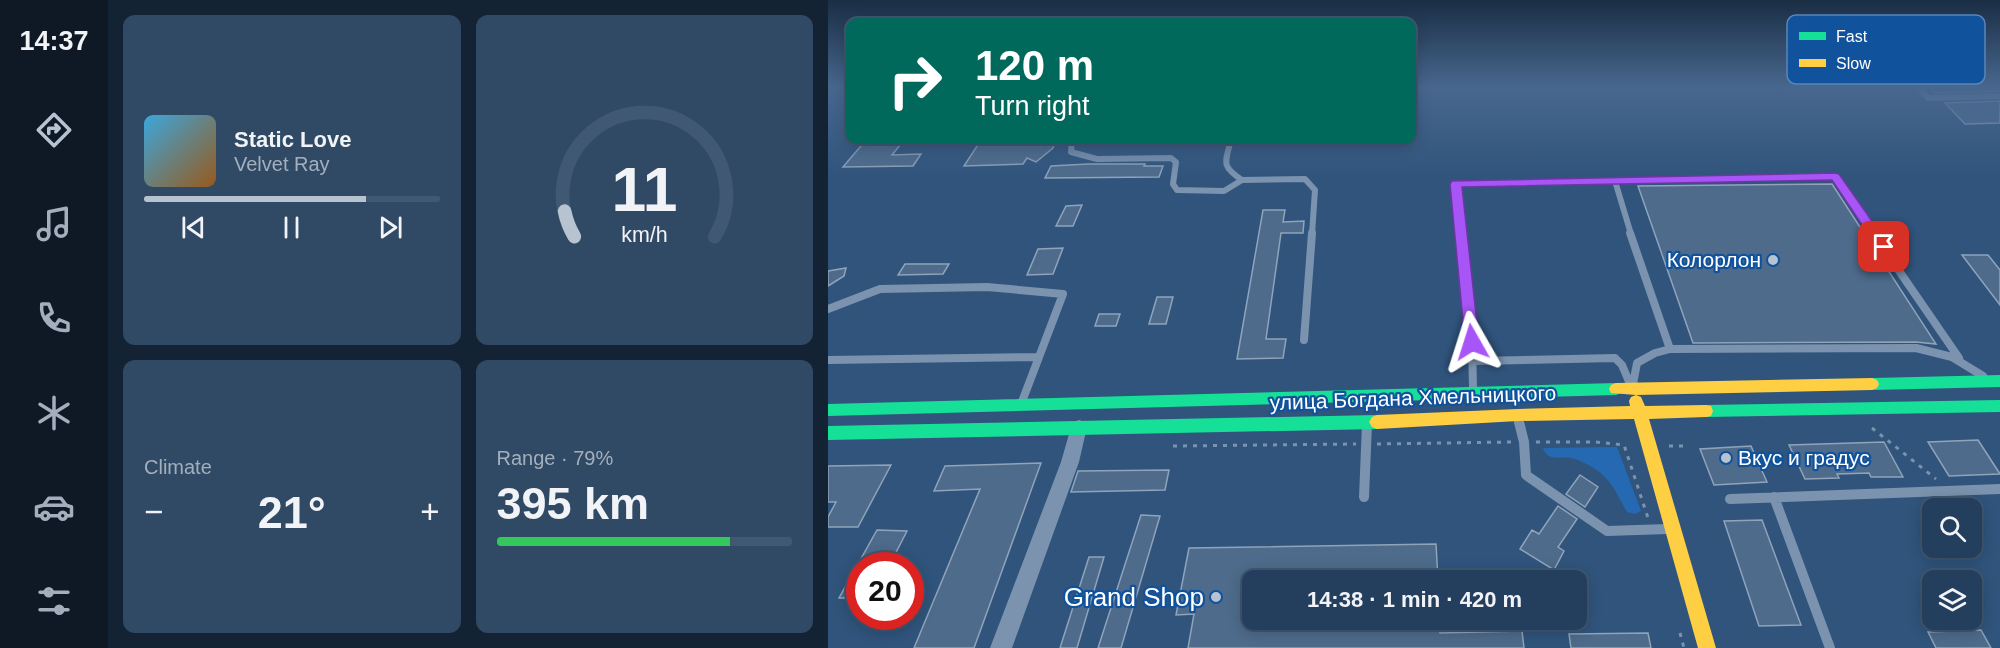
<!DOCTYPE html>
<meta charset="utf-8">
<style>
:root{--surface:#243f5d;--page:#304a66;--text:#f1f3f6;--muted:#a3afbc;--line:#415872;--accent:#b7c3d1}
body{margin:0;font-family:Helvetica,sans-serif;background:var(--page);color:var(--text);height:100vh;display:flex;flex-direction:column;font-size:22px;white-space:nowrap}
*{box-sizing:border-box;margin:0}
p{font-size:20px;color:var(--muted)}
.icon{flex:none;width:33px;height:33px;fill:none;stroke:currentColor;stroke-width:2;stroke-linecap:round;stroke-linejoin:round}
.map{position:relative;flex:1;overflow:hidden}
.sheet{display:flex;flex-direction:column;gap:15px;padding:15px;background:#142333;width:720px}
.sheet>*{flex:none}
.top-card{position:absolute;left:18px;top:18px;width:570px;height:126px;border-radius:12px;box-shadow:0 3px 15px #0003,0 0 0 2px var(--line);background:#00695c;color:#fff;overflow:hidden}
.controls{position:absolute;left:1094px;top:498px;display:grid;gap:12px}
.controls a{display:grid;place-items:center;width:60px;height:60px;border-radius:12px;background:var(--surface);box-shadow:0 3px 15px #0003,0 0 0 2px var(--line);font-size:30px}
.speed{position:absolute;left:18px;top:552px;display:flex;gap:12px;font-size:30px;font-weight:700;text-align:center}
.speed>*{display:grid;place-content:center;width:78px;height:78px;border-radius:50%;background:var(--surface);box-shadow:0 3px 15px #0003,0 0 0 2px var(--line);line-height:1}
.speed .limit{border:9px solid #d22;background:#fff;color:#111}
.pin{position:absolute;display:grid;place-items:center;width:51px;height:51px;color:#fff;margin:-26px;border-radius:12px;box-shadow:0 3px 9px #0006}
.me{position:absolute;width:66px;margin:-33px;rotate:354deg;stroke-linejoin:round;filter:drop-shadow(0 0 4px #0008)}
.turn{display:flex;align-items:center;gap:21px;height:126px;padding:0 30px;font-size:27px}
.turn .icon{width:78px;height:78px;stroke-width:2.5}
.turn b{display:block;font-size:42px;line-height:51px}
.big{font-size:45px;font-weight:600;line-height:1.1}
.sheet .card{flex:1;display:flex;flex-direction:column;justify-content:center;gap:9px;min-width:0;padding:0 21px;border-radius:12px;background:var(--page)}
.sheet .dial{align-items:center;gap:0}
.dial svg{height:156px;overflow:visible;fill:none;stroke:var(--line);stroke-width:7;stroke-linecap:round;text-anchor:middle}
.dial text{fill:var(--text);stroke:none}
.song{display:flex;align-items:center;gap:18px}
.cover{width:72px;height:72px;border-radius:9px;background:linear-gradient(135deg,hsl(200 70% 55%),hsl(30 70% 35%))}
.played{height:6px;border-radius:3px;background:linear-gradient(90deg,var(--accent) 75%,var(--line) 75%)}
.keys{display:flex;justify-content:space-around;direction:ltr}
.heat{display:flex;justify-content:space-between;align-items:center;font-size:33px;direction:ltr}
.charge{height:9px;border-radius:4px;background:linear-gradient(90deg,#34c759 79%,var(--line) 0)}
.sheet .tiles{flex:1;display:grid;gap:15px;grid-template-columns:repeat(2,1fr)}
.trip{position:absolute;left:414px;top:570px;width:345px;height:60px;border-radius:12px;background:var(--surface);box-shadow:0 3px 15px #0003,0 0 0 2px var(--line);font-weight:600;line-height:60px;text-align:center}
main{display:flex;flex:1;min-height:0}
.dock{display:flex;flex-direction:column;width:108px;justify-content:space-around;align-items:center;background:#0e1925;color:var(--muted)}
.dock .icon{width:42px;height:42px}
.dock .active{color:var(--accent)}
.dock b{font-size:27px;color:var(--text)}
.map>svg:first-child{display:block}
.green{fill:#2469b2}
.building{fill:#4e6b8b;stroke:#8fa4bb;stroke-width:1.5}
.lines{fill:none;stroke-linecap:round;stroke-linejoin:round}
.path{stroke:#7b93ae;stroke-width:3;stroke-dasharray:4 6;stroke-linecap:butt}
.lane-far2{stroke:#7b93ae;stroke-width:6}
.lane-far1{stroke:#7b93ae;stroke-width:8}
.lane{stroke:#7b93ae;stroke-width:10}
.street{fill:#7b93ae;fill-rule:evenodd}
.fast{fill:#16e098;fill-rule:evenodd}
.slow{fill:#ffcf43;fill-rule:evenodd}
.route{fill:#a855f7;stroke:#6d37a1;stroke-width:1.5}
.poi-dot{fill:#b7c3d1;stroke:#10529c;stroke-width:2}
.labels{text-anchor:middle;stroke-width:4.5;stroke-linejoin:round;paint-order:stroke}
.poi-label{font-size:21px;fill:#fff;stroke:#10529c;text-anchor:end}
.street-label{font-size:21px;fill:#fff;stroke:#10529c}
.near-poi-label{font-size:26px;fill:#fff;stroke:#10529c;text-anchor:end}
.key{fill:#10529c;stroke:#5886ba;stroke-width:1.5}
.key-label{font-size:16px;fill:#fff}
</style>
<main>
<nav class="dock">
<b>14:37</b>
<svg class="icon active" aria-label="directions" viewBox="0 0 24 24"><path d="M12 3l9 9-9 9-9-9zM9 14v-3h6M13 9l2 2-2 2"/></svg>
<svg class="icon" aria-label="music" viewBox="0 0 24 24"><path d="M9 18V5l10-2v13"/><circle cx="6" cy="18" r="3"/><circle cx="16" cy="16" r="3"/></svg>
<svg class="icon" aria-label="phone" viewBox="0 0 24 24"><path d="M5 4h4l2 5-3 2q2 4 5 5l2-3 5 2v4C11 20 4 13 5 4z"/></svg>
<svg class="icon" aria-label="climate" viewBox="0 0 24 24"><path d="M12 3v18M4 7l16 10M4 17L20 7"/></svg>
<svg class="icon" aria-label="car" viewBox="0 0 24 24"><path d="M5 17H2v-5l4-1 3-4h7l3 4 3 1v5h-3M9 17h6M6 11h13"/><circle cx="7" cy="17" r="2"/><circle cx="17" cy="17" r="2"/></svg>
<svg class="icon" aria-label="filters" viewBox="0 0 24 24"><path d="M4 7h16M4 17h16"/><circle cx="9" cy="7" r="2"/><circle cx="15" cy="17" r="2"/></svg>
</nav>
<section class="sheet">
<div class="tiles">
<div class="card">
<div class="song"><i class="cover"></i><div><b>Static Love</b><p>Velvet Ray</p></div></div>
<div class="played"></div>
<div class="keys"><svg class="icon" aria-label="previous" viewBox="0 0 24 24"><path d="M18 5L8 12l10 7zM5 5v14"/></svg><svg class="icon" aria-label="pause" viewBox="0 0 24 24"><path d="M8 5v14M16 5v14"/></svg><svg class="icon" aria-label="next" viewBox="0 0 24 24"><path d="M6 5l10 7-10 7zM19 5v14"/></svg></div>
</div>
<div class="card dial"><svg viewBox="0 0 100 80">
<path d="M14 69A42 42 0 1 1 86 69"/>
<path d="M14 69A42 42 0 0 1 9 56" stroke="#b7c3d1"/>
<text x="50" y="56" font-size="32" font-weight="700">11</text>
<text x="50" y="72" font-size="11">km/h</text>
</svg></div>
<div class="card"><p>Climate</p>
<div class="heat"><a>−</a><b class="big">21°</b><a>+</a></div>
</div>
<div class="card"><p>Range · 79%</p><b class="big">395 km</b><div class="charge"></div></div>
</div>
</section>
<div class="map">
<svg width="1172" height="648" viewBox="0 0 1172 648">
<rect width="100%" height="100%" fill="#30547c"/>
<path class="green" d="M789 447 813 511 807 514 799 512C783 483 780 472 747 459 735 454 720 464 715 448Z"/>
<path class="building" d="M1102 87H1172V91L1107 93Z
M1172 101V123L1137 124 1117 103Z
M38 140H55L51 144H73L64 155 93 154 85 166 15 167Z
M153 140H227L225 148 208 162 199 158 195 164 136 166Z
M260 164H317L316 166H335L331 177 217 178 223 166Z
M1004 184 1108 344 1088 342 865 343 810 186Z
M254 205 245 226H228L238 206Z
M435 210H457L455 222 476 221 475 233H453L438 339H458L455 358 409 359Z
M235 248 225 274 199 275 210 249Z
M1134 255H1160L1172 270V305Z
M77 264H121L115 274 70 275Z
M18 268 16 276 0 286V271Z
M329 297H345L338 324H321Z
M271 314H292L288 326H267Z
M1150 440 1172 474 1121 476 1100 442Z
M1056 442 1075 477H1043L1041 473 1009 474 1011 478 977 479 961 445Z
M923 446 939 482 886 485 872 449Z
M213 463 146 648H86L152 489 106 491 117 466Z
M63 465 30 527H0V517L8 502H0V466Z
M341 470 337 490 243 492 250 471Z
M752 475 770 487 757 507 738 494Z
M730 506 749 519 730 547 736 551 726 570 692 549 704 530 711 534Z
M313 515 332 516 293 648H270Z
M934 520 973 625 931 626 896 521Z
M49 530 79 531 61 566H32V598H11Z
M608 544 610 580H424V620H611L612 633 694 631 696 648H360L366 614 348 615 361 548Z
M261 557H276L249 648H232Z
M1153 630 1163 648H1108L1100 632Z
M820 633 823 648H743L741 634Z"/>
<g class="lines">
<path class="path" d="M1044 428 1108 479
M708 442H768L796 445 820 518
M549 444 684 442
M345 446 528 444
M841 446H855
M852 633 856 648"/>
<path class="lane-far2" d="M1090 87 1100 98 1172 96
M244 140 243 152 269 159 343 158 348 162 345 184 349 190 396 191 414 180 477 179 487 190 484 234
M403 140C397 163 393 166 414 180
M787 181 803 234
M633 234 628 184 1007 177 1046 234"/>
<path class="lane-far1" d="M633 233 644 342 645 388
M802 233 842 349
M1045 233 1131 358
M0 309 52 289 159 287 235 294 195 399
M476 340 484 233
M0 360 211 357
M645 361 787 358 794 365 802 384
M805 384 809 363 827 353 842 349 1088 348 1124 357 1155 376"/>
<path class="lane" d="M691 422 696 442 698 475 779 531 840 529
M536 497 539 424
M946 497 1002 648
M902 499 1172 489"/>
<path class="street" d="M251 420 257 422 259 427 251 462 184 648H162L233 462 243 427 245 422Z"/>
<path class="fast" d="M1172 375V387L1044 390 1039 388 1037 384 1039 380 1044 378Z
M788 383 793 385 795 389 793 393 788 395 0 416V404Z
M1172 400V412L878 417 873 416 871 411 873 406 878 405Z
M549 415 554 417 557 422 554 427 549 429 0 440V426Z"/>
<path class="slow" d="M1044 378 1049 380 1051 384 1049 388 1044 390 808 395 813 397 817 406 878 405 883 406 885 411 883 416 878 417 821 419 888 648H870L806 419 690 421 549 429 544 427 541 422 544 417 549 415 690 409 802 406 801 401 803 397 808 395 783 393 781 389 783 385 788 383Z"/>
</g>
<linearGradient id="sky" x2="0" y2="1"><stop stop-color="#1a2e44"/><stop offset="0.49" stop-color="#48678e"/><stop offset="1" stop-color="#48678e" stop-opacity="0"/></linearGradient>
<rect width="1172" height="178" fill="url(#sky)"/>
<path class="route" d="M1007 173 1011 174 1060 244 1062 247 1060 250H1051L1004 180 634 187 651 342 644 347 637 342 622 184 624 181Z"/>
<g class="poi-dot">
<circle cx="945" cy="260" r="6"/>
<circle cx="898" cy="458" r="6"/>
<circle cx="388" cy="597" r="6"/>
</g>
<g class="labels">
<g class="poi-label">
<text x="933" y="267">Колорлон</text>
<text x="910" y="465" text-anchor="start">Вкус и градус</text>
</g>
<g class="street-label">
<text transform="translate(585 398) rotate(-2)" y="7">улица Богдана Хмельницкого</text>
</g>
<g class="near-poi-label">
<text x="376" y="606">Grand Shop</text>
</g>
</g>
<rect x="959" y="15" width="198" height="69" rx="9" class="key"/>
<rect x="971" y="32" width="27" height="8" fill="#16e098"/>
<rect x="971" y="59" width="27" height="8" fill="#ffcf43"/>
<g class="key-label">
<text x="1008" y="42">Fast</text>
<text x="1008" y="69">Slow</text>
</g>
</svg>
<div class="controls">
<a><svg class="icon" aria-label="search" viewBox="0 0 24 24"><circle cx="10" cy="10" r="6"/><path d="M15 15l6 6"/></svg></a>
<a><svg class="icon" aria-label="layers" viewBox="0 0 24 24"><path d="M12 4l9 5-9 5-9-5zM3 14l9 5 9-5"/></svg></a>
</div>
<div class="speed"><div class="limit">20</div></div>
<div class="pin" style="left:1056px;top:247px;background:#d93025"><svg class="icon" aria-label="arrive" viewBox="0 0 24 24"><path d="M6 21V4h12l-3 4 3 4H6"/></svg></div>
<svg class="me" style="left:644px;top:342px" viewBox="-20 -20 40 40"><path d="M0-17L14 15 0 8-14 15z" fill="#a855f7" stroke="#fff" stroke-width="4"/></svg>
<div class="trip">14:38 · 1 min · 420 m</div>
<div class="top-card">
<div class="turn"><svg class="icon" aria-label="right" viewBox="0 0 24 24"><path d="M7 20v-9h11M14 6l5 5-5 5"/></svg><div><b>120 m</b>Turn right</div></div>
</div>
</div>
</main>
